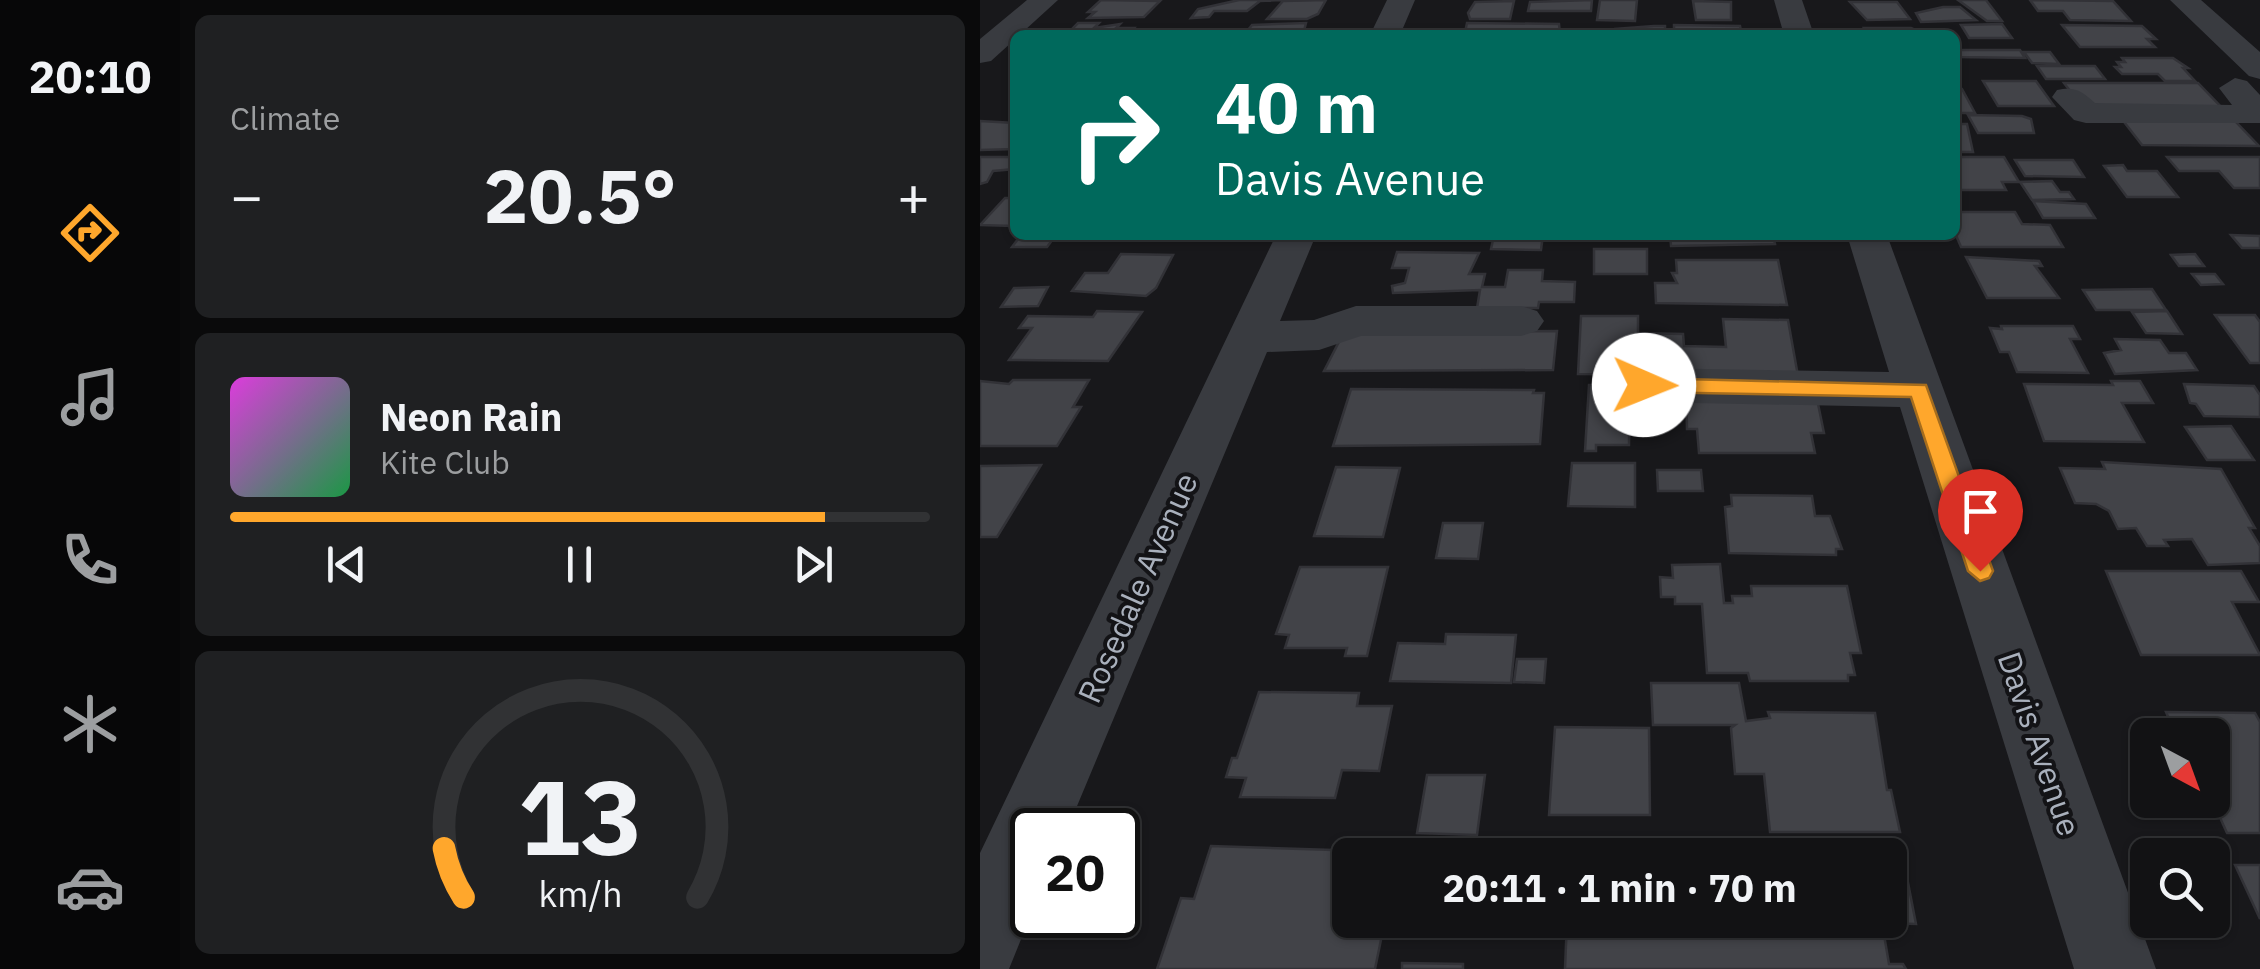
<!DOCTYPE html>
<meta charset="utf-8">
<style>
:root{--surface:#121214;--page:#1f2022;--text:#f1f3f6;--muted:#9c9ea0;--line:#313234;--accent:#ffa72c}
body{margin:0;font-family:"IBM Plex Sans",sans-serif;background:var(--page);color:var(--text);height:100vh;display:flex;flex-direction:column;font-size:38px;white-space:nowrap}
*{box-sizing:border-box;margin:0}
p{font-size:32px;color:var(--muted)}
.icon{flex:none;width:55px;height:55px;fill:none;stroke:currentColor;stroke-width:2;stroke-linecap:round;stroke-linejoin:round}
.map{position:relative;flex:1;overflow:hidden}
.drawer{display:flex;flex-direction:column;gap:15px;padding:15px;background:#0a0a0b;width:800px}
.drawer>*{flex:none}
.banner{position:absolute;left:30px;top:30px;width:950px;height:210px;border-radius:15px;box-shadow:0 2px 8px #0004,0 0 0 2px var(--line);background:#00695c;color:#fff;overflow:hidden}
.needle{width:65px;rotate:139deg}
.fabs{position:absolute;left:1150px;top:718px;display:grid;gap:20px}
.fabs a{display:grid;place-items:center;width:100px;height:100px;border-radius:15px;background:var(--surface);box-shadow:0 2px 8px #0004,0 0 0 2px var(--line);font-size:50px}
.speed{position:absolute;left:30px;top:808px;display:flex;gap:20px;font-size:50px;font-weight:700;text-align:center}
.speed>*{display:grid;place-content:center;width:130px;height:130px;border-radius:50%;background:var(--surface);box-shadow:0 2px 8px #0004,0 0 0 2px var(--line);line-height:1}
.speed .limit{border:5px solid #111;border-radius:15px;background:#fff;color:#111}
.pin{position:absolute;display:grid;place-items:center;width:85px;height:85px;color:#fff;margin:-102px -42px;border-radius:50% 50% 50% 0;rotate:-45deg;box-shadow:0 0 10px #0007}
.pin .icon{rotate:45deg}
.me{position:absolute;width:110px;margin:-55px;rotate:91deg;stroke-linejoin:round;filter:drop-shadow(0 0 8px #0008)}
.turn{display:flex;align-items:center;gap:35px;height:210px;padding:0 40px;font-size:45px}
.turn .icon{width:130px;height:130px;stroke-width:2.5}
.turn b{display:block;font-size:70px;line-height:85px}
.big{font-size:75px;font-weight:700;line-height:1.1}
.drawer .widget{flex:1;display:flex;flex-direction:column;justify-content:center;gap:15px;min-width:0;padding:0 35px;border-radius:15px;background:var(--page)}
.drawer .dial{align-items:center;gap:0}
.dial svg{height:260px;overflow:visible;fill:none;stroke:var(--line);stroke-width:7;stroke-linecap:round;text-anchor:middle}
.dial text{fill:var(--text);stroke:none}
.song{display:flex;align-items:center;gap:30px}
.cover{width:120px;height:120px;border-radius:15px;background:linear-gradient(135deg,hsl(300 70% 55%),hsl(140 70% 35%))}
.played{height:10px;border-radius:5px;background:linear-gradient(90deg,var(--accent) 85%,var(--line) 85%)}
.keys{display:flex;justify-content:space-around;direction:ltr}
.heat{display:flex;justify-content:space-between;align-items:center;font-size:55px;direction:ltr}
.trip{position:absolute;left:352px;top:838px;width:575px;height:100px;border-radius:15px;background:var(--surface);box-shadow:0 2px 8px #0004,0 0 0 2px var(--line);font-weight:700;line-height:100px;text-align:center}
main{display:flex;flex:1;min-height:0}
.tabs{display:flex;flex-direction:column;width:180px;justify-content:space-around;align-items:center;background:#070708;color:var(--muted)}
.tabs .icon{width:70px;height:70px}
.tabs .active{color:var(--accent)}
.tabs b{font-size:45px;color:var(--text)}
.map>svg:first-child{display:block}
.building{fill:#424348;stroke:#323237;stroke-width:2.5}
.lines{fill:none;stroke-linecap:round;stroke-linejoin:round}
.minor{fill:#393b40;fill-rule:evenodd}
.route{fill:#ffa72c;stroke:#a66d1d;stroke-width:2.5}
.labels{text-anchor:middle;stroke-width:8;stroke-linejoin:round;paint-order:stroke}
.street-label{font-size:32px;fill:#a9b0bc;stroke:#131316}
</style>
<main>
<nav class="tabs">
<b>20:10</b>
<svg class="icon active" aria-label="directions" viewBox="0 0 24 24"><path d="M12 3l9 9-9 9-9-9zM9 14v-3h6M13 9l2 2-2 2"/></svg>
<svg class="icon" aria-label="music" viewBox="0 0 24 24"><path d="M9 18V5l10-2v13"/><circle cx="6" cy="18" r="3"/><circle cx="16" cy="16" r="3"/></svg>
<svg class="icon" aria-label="phone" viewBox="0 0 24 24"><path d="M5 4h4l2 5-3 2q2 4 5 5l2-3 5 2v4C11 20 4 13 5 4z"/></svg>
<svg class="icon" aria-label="climate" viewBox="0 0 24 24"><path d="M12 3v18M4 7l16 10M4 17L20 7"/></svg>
<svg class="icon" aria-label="car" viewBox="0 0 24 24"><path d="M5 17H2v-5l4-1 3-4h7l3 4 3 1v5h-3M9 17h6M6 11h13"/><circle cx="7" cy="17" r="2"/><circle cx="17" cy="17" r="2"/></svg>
</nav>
<section class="drawer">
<div class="widget"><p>Climate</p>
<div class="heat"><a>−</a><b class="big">20.5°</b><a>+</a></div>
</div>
<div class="widget">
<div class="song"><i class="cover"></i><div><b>Neon Rain</b><p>Kite Club</p></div></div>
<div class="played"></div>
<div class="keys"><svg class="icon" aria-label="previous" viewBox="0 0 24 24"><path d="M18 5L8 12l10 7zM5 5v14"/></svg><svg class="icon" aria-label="pause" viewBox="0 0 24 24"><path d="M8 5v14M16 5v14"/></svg><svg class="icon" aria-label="next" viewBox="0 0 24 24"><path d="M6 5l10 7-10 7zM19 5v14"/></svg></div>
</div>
<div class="widget dial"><svg viewBox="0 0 100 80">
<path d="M14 69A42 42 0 1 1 86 69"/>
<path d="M14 69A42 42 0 0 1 8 54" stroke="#ffa72c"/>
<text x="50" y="56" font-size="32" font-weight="700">13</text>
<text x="50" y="72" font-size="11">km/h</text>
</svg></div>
</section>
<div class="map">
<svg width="1280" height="969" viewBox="0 0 1280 969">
<rect width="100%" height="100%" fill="#18181b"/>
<path class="building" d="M121 0 180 1 164 17 108 18 115 12H108Z
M259 0H302L280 1 267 11H234L229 17 211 18 218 9Z
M346 0 338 14 327 19H287L303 1Z
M612 0 611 11H548L550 2Z
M620 0H657L655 21 617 20Z
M978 0H1006L1022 21H1007Z
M1050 0 1133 1 1151 21 1090 20 1083 11H1058Z
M534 1 530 19H490L488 13 495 2Z
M713 1 751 2V20H716Z
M870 2H917L930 19 887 20Z
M963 7H980L996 20 941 22 936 13Z
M98 23H119L114 28 140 24 136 28H154L147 35H86Z
M326 23 323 35H264L272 25Z
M487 23 579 24 580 33 593 35H492L485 32Z
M1022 24 1032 38H989L981 25Z
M694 25 760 26 762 35H694Z
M1082 25 1162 26 1176 39H1167L1175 47H1100Z
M674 26H685V35H622L634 33 635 29Z
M884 28H931L948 35H888Z
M975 50H1040L1045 58 978 57Z
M1044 52H1070L1079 64 1052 63Z
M1142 58H1193L1208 68H1203L1215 81H1185L1178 74H1142L1135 67H1141L1137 62H1145Z
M1057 66H1115L1125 79H1066Z
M1003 81H1056L1074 106H1018Z
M1084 83H1218L1246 112 1103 108Z
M975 89H982L995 113H975Z
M988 115 1042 116 1051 119 1054 133H998Z
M1141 118 1253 119 1279 146 1162 145Z
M0 121 35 123V149L0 150Z
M975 124H987L993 152H975Z
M0 157H35V169L13 171 7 182 0 184Z
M975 157H1024L1039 182H1022L1026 190H975Z
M1187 157H1280V188H1254L1239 171H1199Z
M1035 160H1093L1104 177 1045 176Z
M1143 165 1147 171H1177L1198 197H1147L1124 166Z
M1072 181 1080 192H1089L1094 199 1052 200 1040 182Z
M25 198H35L33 226 0 225Z
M1053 201 1106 204 1115 218H1063Z
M975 212H1035L1042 224 1070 225 1083 247H981L975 233Z
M41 235H76L67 247H32Z
M514 235H563L561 250 511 249Z
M690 235H793L795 244 691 246Z
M1251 235 1280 236V248H1262Z
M614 249H667V274H614Z
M417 252 499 253 489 274H505L502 287H525L528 270H563L562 281 595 282 594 302H559L558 308H497L500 290 413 293 412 286 425 283 429 268H412Z
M141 254 193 255 176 288 166 296 92 291 105 273H128Z
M1215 254 1224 266H1199L1191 255Z
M986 257 1059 261 1062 266H1055L1079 298H1007Z
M696 260H798L807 305 676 303 675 283H697L692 273H697Z
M1212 274H1235L1243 284 1221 285Z
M68 287 58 306 21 307 34 288Z
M1172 289 1186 310H1116L1103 290Z
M117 311 162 312 128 361 29 360 52 328H39L48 316 113 317Z
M1187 311 1202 334 1166 333 1152 312Z
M1235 315H1275L1280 322V363H1270Z
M601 316H658V333L703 334 704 346 746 347 743 319 808 320 818 376 598 374Z
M1021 326H1093L1100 339H1090L1108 373 1037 372 1029 352H1020L1010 328 1022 329Z
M577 331 573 370 344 371 364 332Z
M1135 339 1180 340 1189 353H1206L1217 370 1135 374 1124 353 1141 350Z
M33 380H109L93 407H101L77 446H0V381L29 384Z
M1131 381H1160L1173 403H1142L1164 442 1064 441 1044 384 1133 385Z
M1204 384 1274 386 1280 395V417L1224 416 1216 404 1210 403Z
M609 385H650L649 445H616V451H605Z
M371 389 554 390 553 393H564L560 444 353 446Z
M706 393 836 394 844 433H831L835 453H719L717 429H707Z
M1251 426 1274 460H1227L1205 427Z
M1122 462 1241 469 1275 528H1269L1280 546V563L1228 565 1212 539 1184 540 1188 546H1167L1156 528 1138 529 1129 511 1116 504 1095 503 1080 468 1125 469Z
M592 463H655V507L588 506Z
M61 465 17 537H0V466Z
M356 467 420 468 403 537 334 536Z
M677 470H721L723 491H678Z
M751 495 832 496 835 516H850L862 549H856V555L749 553 745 507 752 506Z
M463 523H503L498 559 456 558Z
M740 564 744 603H753L752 596H772L771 586H867L881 653H870L875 675H868V681H770L768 673H727L722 604H695V597H681L680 577 693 578 692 565Z
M320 567H408L387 656H365L367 648H305L309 635 296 634Z
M1126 571H1261L1279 602H1252L1280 655H1161Z
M466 634 536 635 531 683 410 681 418 643 465 644Z
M537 659H566L564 683 534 682Z
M671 683H759L766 721 790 718 788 712 895 713 907 790H911L920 832H790L784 774H755L751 728 755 725H673Z
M279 692 379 693 377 706H412L399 771 362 770 355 798 260 797 266 778 246 777 252 758H257Z
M1186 712 1275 713 1280 722V833H1247L1232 800V735L1195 733Z
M575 727 669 728 670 815H569Z
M447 775H505L497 835 437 833Z
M231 846 450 853 370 855V920H439L437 931 403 930 395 969H177L201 898 214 899Z
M910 862H924L936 924 902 923 909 964H923L926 969H585L587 920H760L761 934 786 935 785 920H910Z
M1255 865H1280V919Z
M422 963 483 964V969H422Z"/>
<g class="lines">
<path class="minor" d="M47 0H78L11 61 0 63V39Z
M407 0H435L420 35H390Z
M794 0H822L834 35H804Z
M1190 0H1221L1280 52V79L1269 76Z
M1255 78 1267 81 1280 95V123H1106L1094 120 1072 97 1077 90C1095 86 1102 91 1115 103L1252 105 1239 88Z
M296 235H336L300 321 334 320 376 306H541L557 311 564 321 557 331 541 336H381L339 350 287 352 87 830H52V912L29 969H0V853Z
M867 235H907L1176 969H1094L920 407 664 402 647 397 639 385 647 373 664 368 909 372Z"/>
</g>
<path class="route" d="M664 378 946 385 1013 571 1009 578 1000 581 988 571 931 397 664 392 654 385Z"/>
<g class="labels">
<g class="street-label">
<text transform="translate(158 588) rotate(-66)" y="11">Rosedale Avenue</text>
<text transform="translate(1059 744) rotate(71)" y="11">Davis Avenue</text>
</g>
</g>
</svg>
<div class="fabs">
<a><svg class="needle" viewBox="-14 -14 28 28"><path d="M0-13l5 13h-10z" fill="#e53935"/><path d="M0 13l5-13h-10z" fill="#9c9ea0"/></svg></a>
<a><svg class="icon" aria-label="search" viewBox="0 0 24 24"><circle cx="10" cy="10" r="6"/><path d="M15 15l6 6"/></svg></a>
</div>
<div class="speed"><div class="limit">20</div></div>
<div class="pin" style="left:1000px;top:571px;background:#d93025"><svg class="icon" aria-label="arrive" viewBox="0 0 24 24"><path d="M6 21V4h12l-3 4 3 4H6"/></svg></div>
<svg class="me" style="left:664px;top:385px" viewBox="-20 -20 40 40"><circle r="19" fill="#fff"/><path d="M0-13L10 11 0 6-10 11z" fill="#ffa72c"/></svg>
<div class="trip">20:11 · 1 min · 70 m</div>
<div class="banner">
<div class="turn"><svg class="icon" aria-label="right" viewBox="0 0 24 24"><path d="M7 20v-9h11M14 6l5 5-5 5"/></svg><div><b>40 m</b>Davis Avenue</div></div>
</div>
</div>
</main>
